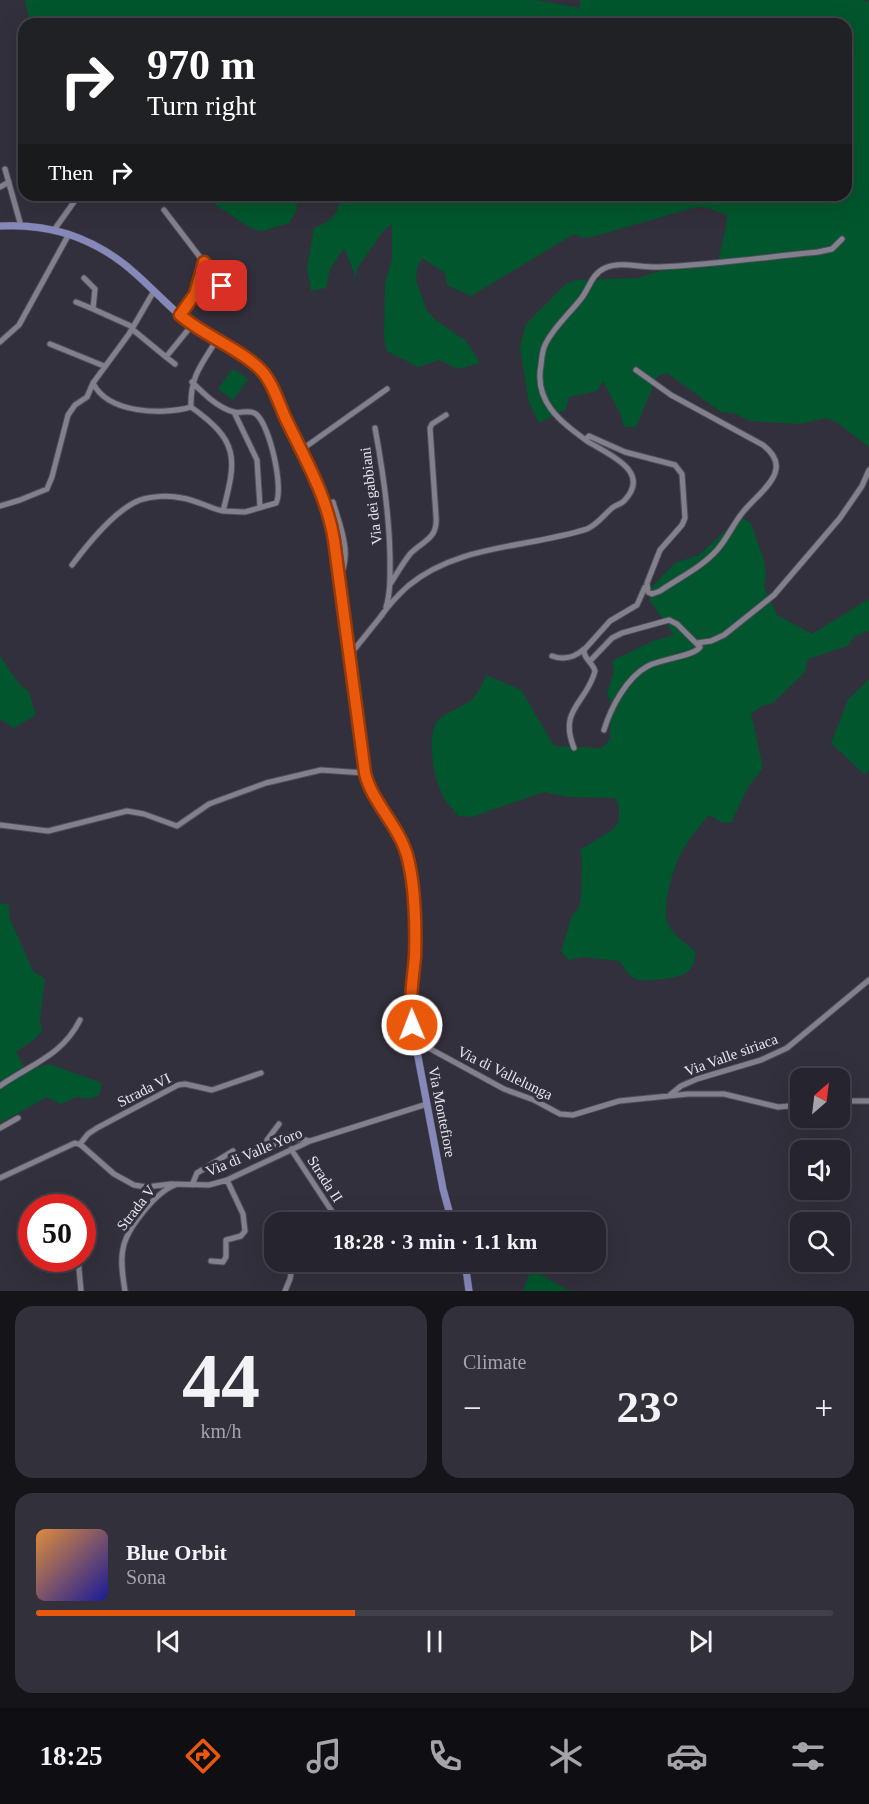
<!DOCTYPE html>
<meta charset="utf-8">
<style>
:root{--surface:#26242e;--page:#32303a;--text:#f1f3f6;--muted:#a4a4aa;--line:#42414a;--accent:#ea580c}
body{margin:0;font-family:Georgia,serif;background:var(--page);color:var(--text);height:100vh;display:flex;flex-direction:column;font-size:22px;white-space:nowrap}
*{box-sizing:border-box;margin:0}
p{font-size:20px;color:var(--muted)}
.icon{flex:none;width:33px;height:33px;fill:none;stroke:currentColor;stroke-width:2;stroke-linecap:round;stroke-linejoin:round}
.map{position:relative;height:1291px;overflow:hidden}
.sheet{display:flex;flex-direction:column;gap:15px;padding:15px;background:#151419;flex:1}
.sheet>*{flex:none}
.banner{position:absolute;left:18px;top:18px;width:834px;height:183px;border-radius:18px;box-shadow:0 6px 24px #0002,0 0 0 2px var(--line);background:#202124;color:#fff;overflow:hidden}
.needle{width:39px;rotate:28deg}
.tools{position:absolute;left:790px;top:1068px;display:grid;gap:12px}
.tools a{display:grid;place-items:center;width:60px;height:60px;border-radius:12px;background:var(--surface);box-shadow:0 6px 24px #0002,0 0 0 2px var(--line);font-size:30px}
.speed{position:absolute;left:18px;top:1194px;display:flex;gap:12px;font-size:30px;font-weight:700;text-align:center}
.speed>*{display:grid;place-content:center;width:78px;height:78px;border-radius:50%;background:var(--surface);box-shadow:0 6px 24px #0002,0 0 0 2px var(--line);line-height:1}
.speed .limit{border:9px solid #d22;background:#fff;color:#111}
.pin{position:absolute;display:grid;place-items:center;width:51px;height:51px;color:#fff;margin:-26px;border-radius:12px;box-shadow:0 3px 9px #0006}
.me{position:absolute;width:66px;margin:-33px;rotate:359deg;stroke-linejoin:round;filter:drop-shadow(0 0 4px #0008)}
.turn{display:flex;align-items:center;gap:21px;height:126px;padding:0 30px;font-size:27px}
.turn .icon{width:78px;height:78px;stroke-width:2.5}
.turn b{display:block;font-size:42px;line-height:51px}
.then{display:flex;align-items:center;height:57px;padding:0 30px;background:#0003;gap:12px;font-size:22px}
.big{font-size:45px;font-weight:700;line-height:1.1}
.sheet .widget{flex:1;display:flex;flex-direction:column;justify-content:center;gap:9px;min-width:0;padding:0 21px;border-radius:18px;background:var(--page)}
.sheet .dial{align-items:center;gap:0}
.dial b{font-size:78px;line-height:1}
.song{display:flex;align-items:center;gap:18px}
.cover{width:72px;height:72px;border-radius:9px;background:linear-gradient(135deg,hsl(30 70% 55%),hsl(240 70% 35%))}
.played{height:6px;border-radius:3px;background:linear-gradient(90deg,var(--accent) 40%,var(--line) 40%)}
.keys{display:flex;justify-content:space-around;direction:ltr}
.heat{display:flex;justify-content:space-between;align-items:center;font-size:33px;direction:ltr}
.sheet .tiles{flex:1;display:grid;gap:15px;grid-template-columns:1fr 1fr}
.widget:last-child{grid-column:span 2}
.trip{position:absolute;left:264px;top:1212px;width:342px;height:60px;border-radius:18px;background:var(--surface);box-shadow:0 6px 24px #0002,0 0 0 2px var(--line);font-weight:700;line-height:60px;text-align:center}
.dock{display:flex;height:96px;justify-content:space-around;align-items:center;background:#0f0e12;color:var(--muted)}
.dock .icon{width:42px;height:42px}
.dock .on{color:var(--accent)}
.dock b{font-size:27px;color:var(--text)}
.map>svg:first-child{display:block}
.green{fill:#01562d}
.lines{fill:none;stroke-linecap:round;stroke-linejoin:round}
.minor-casing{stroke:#504d58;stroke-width:7}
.major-casing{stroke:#504d58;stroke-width:8}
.minor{stroke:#83808e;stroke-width:5}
.major{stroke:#8588b9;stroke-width:7}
.route-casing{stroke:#983908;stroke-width:15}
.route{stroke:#ea580c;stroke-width:10}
.labels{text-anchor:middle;stroke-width:6;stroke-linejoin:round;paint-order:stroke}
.street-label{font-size:15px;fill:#e7e5ed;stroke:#33303d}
</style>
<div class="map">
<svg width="869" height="1291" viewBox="0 0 869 1291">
<rect width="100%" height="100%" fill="#33303d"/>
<path class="green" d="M25 0H536L580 8V0H861L867 2 869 1V447L838 423 827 418 798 424 751 421 733 413 721 412 667 373 657 377 636 427H624L621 415 603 381 597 391 569 397 566 409 539 423 529 402 520 348 526 324 566 284 578 280 637 278 661 271 704 265 718 261 726 227 727 215 705 207 693 208 595 236 583 238 574 234 471 296 447 285 445 273 422 258 417 268 416 281 427 311 437 321 466 341 480 363 458 369 439 360 418 367 387 351 384 339 385 283 392 259V224L383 231 357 269 354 288 355 275 344 248 330 269 326 288 311 291 307 268 314 228C334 220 336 215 343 195H846V24H30Z
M201 195H303L298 198 296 212 289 223 262 231 252 229Z
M233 369 248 379 233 400 218 389Z
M740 517 751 523 764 561 766 574 764 587 777 615 812 634 869 599V631L855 636 847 646 808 659 805 672 773 703 762 706 751 713 763 768 748 787 731 823 721 822 709 815C699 827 688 840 681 853 673 868 660 911 669 926 674 936 688 945 696 952 694 961 694 967 686 973 680 978 642 983 635 979 628 975 624 967 619 961L583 957 569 960 561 952 572 916 579 908 581 897 582 861 580 850 611 831 619 822V807L615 798 568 797 544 792 472 817 458 816C454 809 447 804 444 798 434 782 424 731 440 718 449 711 460 708 469 702 478 696 482 684 486 675L521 690 554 746 602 748 610 740 611 704 607 693 614 672 612 661 653 641 674 635 650 601 649 590 675 563 699 555Z
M0 656 19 684 29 692 36 715 14 728 0 719Z
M869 679V770L865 775 831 743 848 700Z
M0 903 9 905V917L33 971 45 979 40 1020 42 1031 35 1039 16 1052 24 1066 0 1083Z
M49 1064 102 1083 99 1095 89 1099 77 1097 61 1104 47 1097 0 1123V1090L31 1069Z
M531 1269 570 1291H523Z"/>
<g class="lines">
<defs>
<path id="minor" d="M5 169 21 226
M0 187 9 182
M164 210 222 286
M54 230 79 195
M84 278 95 289 93 309 133 327
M154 291 129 334 93 383C108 414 163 415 191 407
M76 302 93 309
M180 315 195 294 204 262
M132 329 166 357 192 325
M0 342 19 325 69 234
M50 344 104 366
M166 357 175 364
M192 382C204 394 218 408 234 412 241 414 250 409 256 414 270 425 284 489 276 503L245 512 223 511C237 458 239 441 191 407 190 377 201 365 216 341
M234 412 257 460 260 507
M375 428C383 471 389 513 390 556 390 573 391 591 386 607
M587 441C560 421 534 402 541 365 542 357 542 350 546 343 554 327 569 314 580 300 589 290 591 274 605 268 621 261 642 268 659 267 712 265 765 257 818 252L832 249 842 239
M301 450 387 389
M333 502C340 526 353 555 339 578
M0 506 20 500 47 489 52 477 68 415 75 405 87 397 93 383
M72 565C87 545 116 509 140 500 152 496 169 495 182 498 196 500 209 508 223 511
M391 583C397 573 403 563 410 554 424 540 438 539 436 516L430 428 432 424 446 415
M381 616C389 605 398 595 408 586 458 544 528 548 587 529 598 524 603 516 612 508 616 505 621 504 624 501 653 471 607 454 587 441V438L589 436 625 452 675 465 682 474 685 518 682 525 660 550 647 583 648 592 652 594 660 591C679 578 702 567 717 550 727 539 733 524 743 512 759 492 796 470 763 445L671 395 636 370
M697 643 711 641 724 635 774 595 840 518 862 486 869 470
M349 656 382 615
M552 656C563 660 574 658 584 649
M590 661 612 638 622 633 669 620 677 624 700 647C695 656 660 659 648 666 627 677 611 707 604 730
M574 748C558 709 587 703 595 671 593 663 583 658 584 650L610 621 637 605 645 587
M0 825 48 831 127 811 144 814 177 826 209 804 266 783 321 770 365 773
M414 1040 504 1089 534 1100 560 1114 573 1115 619 1101 688 1094H724L778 1107 801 1105
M0 1086C31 1064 62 1056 80 1020
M670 1095 681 1086 697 1079 761 1060 787 1048 869 980
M840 1101H869
M279 1124 267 1140V1145C282 1146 292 1135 310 1141
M0 1128 18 1118
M80 1144 88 1134 97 1128 178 1085 185 1084 212 1090 261 1073
M291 1149 333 1213V1219L331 1222
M0 1178 75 1143 81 1145 114 1174 134 1185 146 1187 171 1184 209 1185 227 1180 310 1141 427 1104
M192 1185 197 1173 233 1151
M34 1208 53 1201 69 1208
M78 1258 81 1291
M211 1261 223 1262 226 1257V1240L241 1236 245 1231 243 1214 227 1180
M125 1291C123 1277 120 1262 123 1249 126 1229 156 1192 175 1185
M285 1291 290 1279 293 1262"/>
<path id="major" d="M0 226C52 223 99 240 137 275 156 292 174 312 194 327 216 342 246 351 262 372 273 385 280 405 287 421 304 457 326 494 333 534L366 777 371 789 397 830 410 867 415 939 411 1001 412 1025 443 1189 452 1222
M465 1262 469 1291"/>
</defs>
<use href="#minor" class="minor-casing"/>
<use href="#major" class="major-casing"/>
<use href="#minor" class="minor"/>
<use href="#major" class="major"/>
</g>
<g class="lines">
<defs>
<path id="route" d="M222 286 204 262 195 294 180 315C203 335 240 349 260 369 272 381 278 401 285 417 304 457 327 496 334 540L365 773C372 803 400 826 408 859 415 886 416 928 415 956 413 979 409 1001 412 1025"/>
</defs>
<use href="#route" class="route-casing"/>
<use href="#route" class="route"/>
</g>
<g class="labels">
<g class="street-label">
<text transform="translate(371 496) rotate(-97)" y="5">Via dei gabbiani</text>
<text transform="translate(731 1055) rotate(-20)" y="5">Via Valle siriaca</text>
<text transform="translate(505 1073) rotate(26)" y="5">Via di Vallelunga</text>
<text transform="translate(144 1090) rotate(-27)" y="5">Strada VI</text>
<text transform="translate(442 1112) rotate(79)" y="5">Via Montefiore</text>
<text transform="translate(254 1152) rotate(-23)" y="5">Via di Valle Yoro</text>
<text transform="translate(325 1179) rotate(57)" y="5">Strada II</text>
<text transform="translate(136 1208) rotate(-52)" y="5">Strada V</text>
</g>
</g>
</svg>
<div class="tools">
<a><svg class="needle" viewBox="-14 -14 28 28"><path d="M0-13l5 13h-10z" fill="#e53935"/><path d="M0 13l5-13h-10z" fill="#a4a4aa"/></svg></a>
<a><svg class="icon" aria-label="sound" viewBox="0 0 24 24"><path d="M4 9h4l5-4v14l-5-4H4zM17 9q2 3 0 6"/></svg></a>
<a><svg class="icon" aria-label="search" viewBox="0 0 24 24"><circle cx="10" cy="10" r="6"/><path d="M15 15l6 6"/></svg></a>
</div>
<div class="speed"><div class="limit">50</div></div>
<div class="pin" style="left:222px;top:286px;background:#d93025"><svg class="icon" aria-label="arrive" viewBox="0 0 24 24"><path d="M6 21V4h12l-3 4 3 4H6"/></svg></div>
<svg class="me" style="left:412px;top:1025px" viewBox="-20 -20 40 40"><circle r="17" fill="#ea580c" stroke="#fff" stroke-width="3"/><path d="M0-11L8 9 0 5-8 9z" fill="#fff"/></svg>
<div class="trip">18:28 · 3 min · 1.1 km</div>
<div class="banner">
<div class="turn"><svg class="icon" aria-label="right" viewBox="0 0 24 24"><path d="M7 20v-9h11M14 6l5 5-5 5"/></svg><div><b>970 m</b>Turn right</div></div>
<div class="then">Then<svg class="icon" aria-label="right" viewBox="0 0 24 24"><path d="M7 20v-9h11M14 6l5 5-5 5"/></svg></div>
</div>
</div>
<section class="sheet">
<div class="tiles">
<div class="widget dial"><b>44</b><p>km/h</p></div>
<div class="widget"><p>Climate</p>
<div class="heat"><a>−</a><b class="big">23°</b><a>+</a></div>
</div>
<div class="widget">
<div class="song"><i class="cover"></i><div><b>Blue Orbit</b><p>Sona</p></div></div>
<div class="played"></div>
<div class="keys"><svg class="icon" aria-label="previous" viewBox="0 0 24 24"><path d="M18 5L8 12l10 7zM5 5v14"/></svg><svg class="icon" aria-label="pause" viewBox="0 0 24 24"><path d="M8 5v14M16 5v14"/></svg><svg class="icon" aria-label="next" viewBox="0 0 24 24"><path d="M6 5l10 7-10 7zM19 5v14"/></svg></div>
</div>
</div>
</section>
<nav class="dock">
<b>18:25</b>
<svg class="icon on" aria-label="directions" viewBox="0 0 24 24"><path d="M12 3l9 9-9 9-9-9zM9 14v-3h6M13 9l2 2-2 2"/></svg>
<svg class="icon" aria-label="music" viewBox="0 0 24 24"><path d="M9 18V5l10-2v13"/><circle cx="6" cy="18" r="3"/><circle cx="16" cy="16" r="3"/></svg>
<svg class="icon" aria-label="phone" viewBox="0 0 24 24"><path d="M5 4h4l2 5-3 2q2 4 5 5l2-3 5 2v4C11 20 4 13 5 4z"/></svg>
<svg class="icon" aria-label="climate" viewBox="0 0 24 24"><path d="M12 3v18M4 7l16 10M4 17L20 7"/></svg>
<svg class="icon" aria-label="car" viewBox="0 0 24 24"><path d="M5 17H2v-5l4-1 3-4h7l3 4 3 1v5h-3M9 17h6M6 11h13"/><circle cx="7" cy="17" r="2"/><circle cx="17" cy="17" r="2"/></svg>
<svg class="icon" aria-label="filters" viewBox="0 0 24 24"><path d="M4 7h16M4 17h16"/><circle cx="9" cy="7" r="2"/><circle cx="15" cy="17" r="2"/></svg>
</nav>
